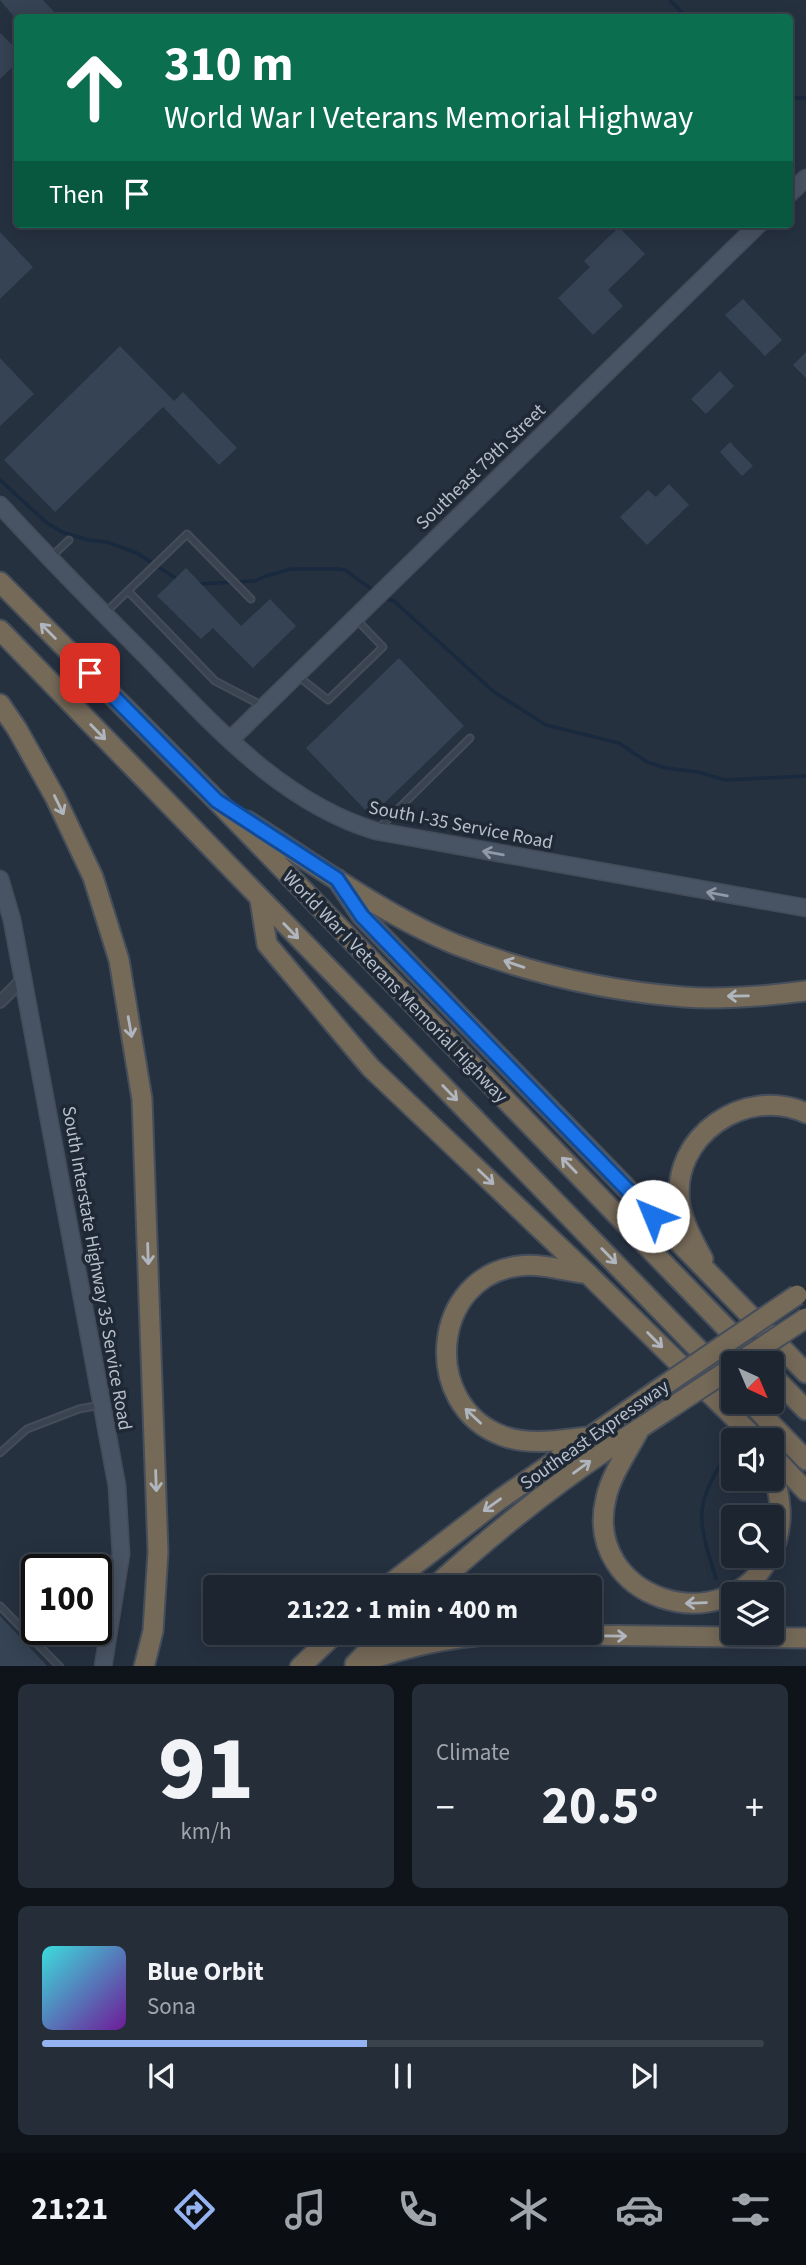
<!DOCTYPE html>
<meta charset="utf-8">
<style>
:root{--surface:#1c2530;--page:#252d38;--text:#f1f3f6;--muted:#a0a5ab;--line:#3a424c;--accent:#95b2f1}
body{margin:0;font-family:"Source Sans 3",sans-serif;background:var(--page);color:var(--text);height:100vh;display:flex;flex-direction:column;font-size:26px;white-space:nowrap}
*{box-sizing:border-box;margin:0}
p{font-size:23px;color:var(--muted)}
.icon{flex:none;width:38px;height:38px;fill:none;stroke:currentColor;stroke-width:2;stroke-linecap:round;stroke-linejoin:round}
.map{position:relative;height:1666px;overflow:hidden}
.panel{display:flex;flex-direction:column;gap:18px;padding:18px;background:#0f141a;flex:1}
.panel>*{flex:none}
.top-card{position:absolute;left:14px;top:14px;width:779px;height:214px;border-radius:7px;box-shadow:0 4px 18px #0003,0 0 0 2px var(--line);background:#0b6e4f;color:#fff;overflow:hidden}
.needle{width:46px;rotate:136deg}
.tools{position:absolute;left:721px;top:1351px;display:grid;gap:14px}
.tools a{display:grid;place-items:center;width:63px;height:63px;border-radius:7px;background:var(--surface);box-shadow:0 4px 18px #0003,0 0 0 2px var(--line);font-size:35px}
.speed{position:absolute;left:21px;top:1554px;display:flex;gap:14px;font-size:35px;font-weight:700;text-align:center}
.speed>*{display:grid;place-content:center;width:91px;height:91px;border-radius:50%;background:var(--surface);box-shadow:0 4px 18px #0003,0 0 0 2px var(--line);line-height:1}
.speed .limit{border:4px solid #111;border-radius:10px;background:#fff;color:#111}
.pin{position:absolute;display:grid;place-items:center;width:60px;height:60px;color:#fff;margin:-30px;border-radius:14px;box-shadow:0 4px 10px #0006}
.me{position:absolute;width:77px;margin:-38px;rotate:315deg;stroke-linejoin:round;filter:drop-shadow(0 0 5px #0008)}
.turn{display:flex;align-items:center;gap:24px;height:147px;padding:0 35px;font-size:32px}
.turn .icon{width:91px;height:91px;stroke-width:2.5}
.turn b{display:block;font-size:49px;line-height:60px}
.then{display:flex;align-items:center;height:66px;padding:0 35px;background:#0003;gap:14px;font-size:26px}
.big{font-size:52px;font-weight:700;line-height:1.1}
.panel .widget{flex:1;display:flex;flex-direction:column;justify-content:center;gap:10px;min-width:0;padding:0 24px;border-radius:10px;background:var(--page)}
.panel .dial{align-items:center;gap:0}
.dial b{font-size:91px;line-height:1}
.song{display:flex;align-items:center;gap:21px}
.cover{width:84px;height:84px;border-radius:10px;background:linear-gradient(135deg,hsl(180 70% 55%),hsl(280 70% 35%))}
.played{height:7px;border-radius:4px;background:linear-gradient(90deg,var(--accent) 45%,var(--line) 45%)}
.keys{display:flex;justify-content:space-around;direction:ltr}
.heat{display:flex;justify-content:space-between;align-items:center;font-size:38px;direction:ltr}
.panel .tiles{flex:1;display:grid;gap:18px;grid-template-columns:1fr 1fr}
.widget:last-child{grid-column:span 2}
.trip{position:absolute;left:203px;top:1575px;width:399px;height:70px;border-radius:7px;background:var(--surface);box-shadow:0 4px 18px #0003,0 0 0 2px var(--line);font-weight:700;line-height:70px;text-align:center}
.menu{display:flex;height:112px;justify-content:space-around;align-items:center;background:#0b0f13;color:var(--muted)}
.menu .icon{width:49px;height:49px}
.menu .on{color:var(--accent)}
.menu b{font-size:32px;color:var(--text)}
.map>svg:first-child{display:block}
.lines{fill:none;stroke-linecap:round;stroke-linejoin:round}
.stream{stroke:#19293e;stroke-width:3.5}
.building{fill:#354354}
.lane-casing{stroke:#444c59;stroke-width:9}
.street-casing{stroke:#444c59;stroke-width:14}
.secondary-casing{stroke:#444c59;stroke-width:19}
.highway-casing{stroke:#454e5a;stroke-width:23}
.lane{stroke:#3a4350;stroke-width:5}
.street{stroke:#3a4350;stroke-width:10}
.secondary{stroke:#485363;stroke-width:16}
.highway{stroke:#756958;stroke-width:19}
.highway-bridge-casing{stroke:#454e5a;stroke-width:23;stroke-linecap:butt}
.highway-bridge{stroke:#756958;stroke-width:19}
.oneway{stroke:#b0b6bf}
.oneway2{stroke:#9099a6}
.route-casing{stroke:#114b97;stroke-width:18}
.route{stroke:#1a73e8;stroke-width:12}
.labels{text-anchor:middle;stroke-width:7;stroke-linejoin:round;paint-order:stroke}
.street-label{font-size:19px;fill:#b7bfca;stroke:#1f2835}
</style>
<div class="map">
<svg width="806" height="1667" viewBox="0 0 806 1667">
<rect width="100%" height="100%" fill="#263140"/>
<g class="lines">
<path class="stream" d="M670 0 687 18
M789 98H806
M0 480 47 523 62 532 88 540 107 542 137 553 177 579
M198 584 255 581 266 576 291 569H337L345 570 374 591
M383 597 394 601 494 692 546 725 619 743 647 762 666 768 698 772 725 780 806 776
M716 1578C695 1514 695 1503 732 1446"/>
</g>
<path class="building" d="M0 0H43L60 18H15Z
M0 33 18 51V62L0 79Z
M619 227 645 254 608 290 623 306 593 335 558 298 590 267 584 261Z
M0 232 33 267 0 299Z
M743 299 782 340 765 356 725 315Z
M120 346 174 401 183 392 237 448 219 465 163 407 55 512 4 460Z
M806 352V378L793 365Z
M0 358 34 394 0 426Z
M720 371 734 386 706 414 691 399Z
M730 442 753 466 742 476 720 452Z
M669 484 689 505 647 545 620 517 648 490 656 497Z
M186 568 241 626 270 599 296 626 253 668 213 628 201 639 157 596Z
M399 658 464 726 371 816 306 748Z
M0 1616 48 1667H0Z"/>
<g class="lines">
<defs>
<path id="lane" d="M51 557 69 540
M128 591 215 681 263 706
M107 611 187 534 251 599
M299 677 328 700 383 647 357 620
M378 829 470 738
M0 1453 27 1429 79 1409 100 1405
M0 1606 60 1667"/>
<path id="street" d="M0 1002 23 979"/>
<path id="secondary" d="M789 194 806 178
M0 505C47 556 96 606 145 655 213 724 280 802 376 831L806 908
M231 739 759 224
M0 879 12 920 23 979 117 1486 121 1554 103 1667"/>
<path id="highway" d="M0 582 217 801 760 1363
M0 630 733 1385
M0 704 17 729 55 797 93 877 119 960 142 1099 158 1552 153 1631 144 1667
M247 821C313 863 385 916 457 945 529 973 607 991 684 997 724 1000 767 996 806 991
M337 879 362 916 806 1373
M260 900 267 944 371 1068 589 1275 757 1440
M703 1259C694 1242 683 1223 680 1204 670 1136 746 1085 806 1113
M772 1375 806 1410
M750 1402 806 1460
M639 1430C628 1451 611 1475 606 1498 582 1598 724 1645 770 1556
M588 1437C560 1440 530 1446 503 1436 420 1406 431 1276 519 1266 541 1263 566 1271 588 1274
M772 1455 806 1491
M772 1468C781 1498 785 1523 772 1553
M386 1587 499 1500 656 1391
M434 1587C488 1538 544 1492 605 1451 627 1436 650 1422 672 1407
M357 1662 385 1633
M355 1664C408 1647 445 1637 502 1634L806 1638
M300 1667 336 1633"/>
</defs>
<use href="#lane" class="lane-casing"/>
<use href="#street" class="street-casing"/>
<use href="#secondary" class="secondary-casing"/>
<use href="#highway" class="highway-casing"/>
<use href="#lane" class="lane"/>
<use href="#street" class="street"/>
<use href="#secondary" class="secondary"/>
<use href="#highway" class="highway"/>
<defs>
<path id="highway-bridge" d="M738 1363 806 1318
M656 1391 797 1295
M672 1407 733 1367"/>
</defs>
<use href="#highway-bridge" class="highway-bridge-casing"/>
<use href="#highway-bridge" class="highway-bridge"/>
</g>
<defs><path id="oneway-shaft" d="M-6 0H5M1.5-3L5.5 0L1.5 3" fill="none" stroke-width="1.6" stroke-linecap="round" stroke-linejoin="round" transform="scale(1.75)"/></defs>
<g class="oneway">
<use href="#oneway-shaft" transform="translate(48 631) rotate(-135)"/>
<use href="#oneway-shaft" transform="translate(98 732) rotate(46)"/>
<use href="#oneway-shaft" transform="translate(59 805) rotate(64)"/>
<use href="#oneway-shaft" transform="translate(291 931) rotate(46)"/>
<use href="#oneway-shaft" transform="translate(514 964) rotate(-161)"/>
<use href="#oneway-shaft" transform="translate(738 996) rotate(179)"/>
<use href="#oneway-shaft" transform="translate(130 1027) rotate(80)"/>
<use href="#oneway-shaft" transform="translate(450 1093) rotate(46)"/>
<use href="#oneway-shaft" transform="translate(569 1165) rotate(-134)"/>
<use href="#oneway-shaft" transform="translate(486 1177) rotate(44)"/>
<use href="#oneway-shaft" transform="translate(148 1254) rotate(88)"/>
<use href="#oneway-shaft" transform="translate(609 1256) rotate(46)"/>
<use href="#oneway-shaft" transform="translate(655 1340) rotate(45)"/>
<use href="#oneway-shaft" transform="translate(473 1416) rotate(-137)"/>
<use href="#oneway-shaft" transform="translate(582 1467) rotate(-36)"/>
<use href="#oneway-shaft" transform="translate(156 1481) rotate(88)"/>
<use href="#oneway-shaft" transform="translate(492 1505) rotate(144)"/>
<use href="#oneway-shaft" transform="translate(696 1603) rotate(178)"/>
<use href="#oneway-shaft" transform="translate(616 1636) rotate(1)"/>
</g>
<g class="oneway2">
<use href="#oneway-shaft" transform="translate(493 853) rotate(-170)"/>
<use href="#oneway-shaft" transform="translate(717 894) rotate(-170)"/>
</g>
<g class="lines">
<defs>
<path id="route" d="M90 673 217 801 337 879 362 916 653 1216"/>
</defs>
<use href="#route" class="route-casing"/>
<use href="#route" class="route"/>
</g>
<g class="labels">
<g class="street-label">
<text transform="translate(480 466) rotate(-44)" y="7">Southeast 79th Street</text>
<text transform="translate(461 824) rotate(11)" y="7">South I-35 Service Road</text>
<text transform="translate(396 986) rotate(46)" y="7">World War I Veterans Memorial Highway</text>
<text transform="translate(98 1268) rotate(80)" y="7">South Interstate Highway 35 Service Road</text>
<text transform="translate(594 1434) rotate(-35)" y="7">Southeast Expressway</text>
</g>
</g>
</svg>
<div class="tools">
<a><svg class="needle" viewBox="-14 -14 28 28"><path d="M0-13l5 13h-10z" fill="#e53935"/><path d="M0 13l5-13h-10z" fill="#a0a5ab"/></svg></a>
<a><svg class="icon" aria-label="sound" viewBox="0 0 24 24"><path d="M4 9h4l5-4v14l-5-4H4zM17 9q2 3 0 6"/></svg></a>
<a><svg class="icon" aria-label="search" viewBox="0 0 24 24"><circle cx="10" cy="10" r="6"/><path d="M15 15l6 6"/></svg></a>
<a><svg class="icon" aria-label="layers" viewBox="0 0 24 24"><path d="M12 4l9 5-9 5-9-5zM3 14l9 5 9-5"/></svg></a>
</div>
<div class="speed"><div class="limit">100</div></div>
<div class="pin" style="left:90px;top:673px;background:#d93025"><svg class="icon" aria-label="arrive" viewBox="0 0 24 24"><path d="M6 21V4h12l-3 4 3 4H6"/></svg></div>
<svg class="me" style="left:653px;top:1216px" viewBox="-20 -20 40 40"><circle r="19" fill="#fff"/><path d="M0-13L10 11 0 6-10 11z" fill="#1a73e8"/></svg>
<div class="trip">21:22 · 1 min · 400 m</div>
<div class="top-card">
<div class="turn"><svg class="icon" aria-label="ahead" viewBox="0 0 24 24"><path d="M12 20V5M6 11l6-6 6 6"/></svg><div><b>310 m</b>World War I Veterans Memorial Highway</div></div>
<div class="then">Then<svg class="icon" aria-label="arrive" viewBox="0 0 24 24"><path d="M6 21V4h12l-3 4 3 4H6"/></svg></div>
</div>
</div>
<section class="panel">
<div class="tiles">
<div class="widget dial"><b>91</b><p>km/h</p></div>
<div class="widget"><p>Climate</p>
<div class="heat"><a>−</a><b class="big">20.5°</b><a>+</a></div>
</div>
<div class="widget">
<div class="song"><i class="cover"></i><div><b>Blue Orbit</b><p>Sona</p></div></div>
<div class="played"></div>
<div class="keys"><svg class="icon" aria-label="previous" viewBox="0 0 24 24"><path d="M18 5L8 12l10 7zM5 5v14"/></svg><svg class="icon" aria-label="pause" viewBox="0 0 24 24"><path d="M8 5v14M16 5v14"/></svg><svg class="icon" aria-label="next" viewBox="0 0 24 24"><path d="M6 5l10 7-10 7zM19 5v14"/></svg></div>
</div>
</div>
</section>
<nav class="menu">
<b>21:21</b>
<svg class="icon on" aria-label="directions" viewBox="0 0 24 24"><path d="M12 3l9 9-9 9-9-9zM9 14v-3h6M13 9l2 2-2 2"/></svg>
<svg class="icon" aria-label="music" viewBox="0 0 24 24"><path d="M9 18V5l10-2v13"/><circle cx="6" cy="18" r="3"/><circle cx="16" cy="16" r="3"/></svg>
<svg class="icon" aria-label="phone" viewBox="0 0 24 24"><path d="M5 4h4l2 5-3 2q2 4 5 5l2-3 5 2v4C11 20 4 13 5 4z"/></svg>
<svg class="icon" aria-label="climate" viewBox="0 0 24 24"><path d="M12 3v18M4 7l16 10M4 17L20 7"/></svg>
<svg class="icon" aria-label="car" viewBox="0 0 24 24"><path d="M5 17H2v-5l4-1 3-4h7l3 4 3 1v5h-3M9 17h6M6 11h13"/><circle cx="7" cy="17" r="2"/><circle cx="17" cy="17" r="2"/></svg>
<svg class="icon" aria-label="filters" viewBox="0 0 24 24"><path d="M4 7h16M4 17h16"/><circle cx="9" cy="7" r="2"/><circle cx="15" cy="17" r="2"/></svg>
</nav>
